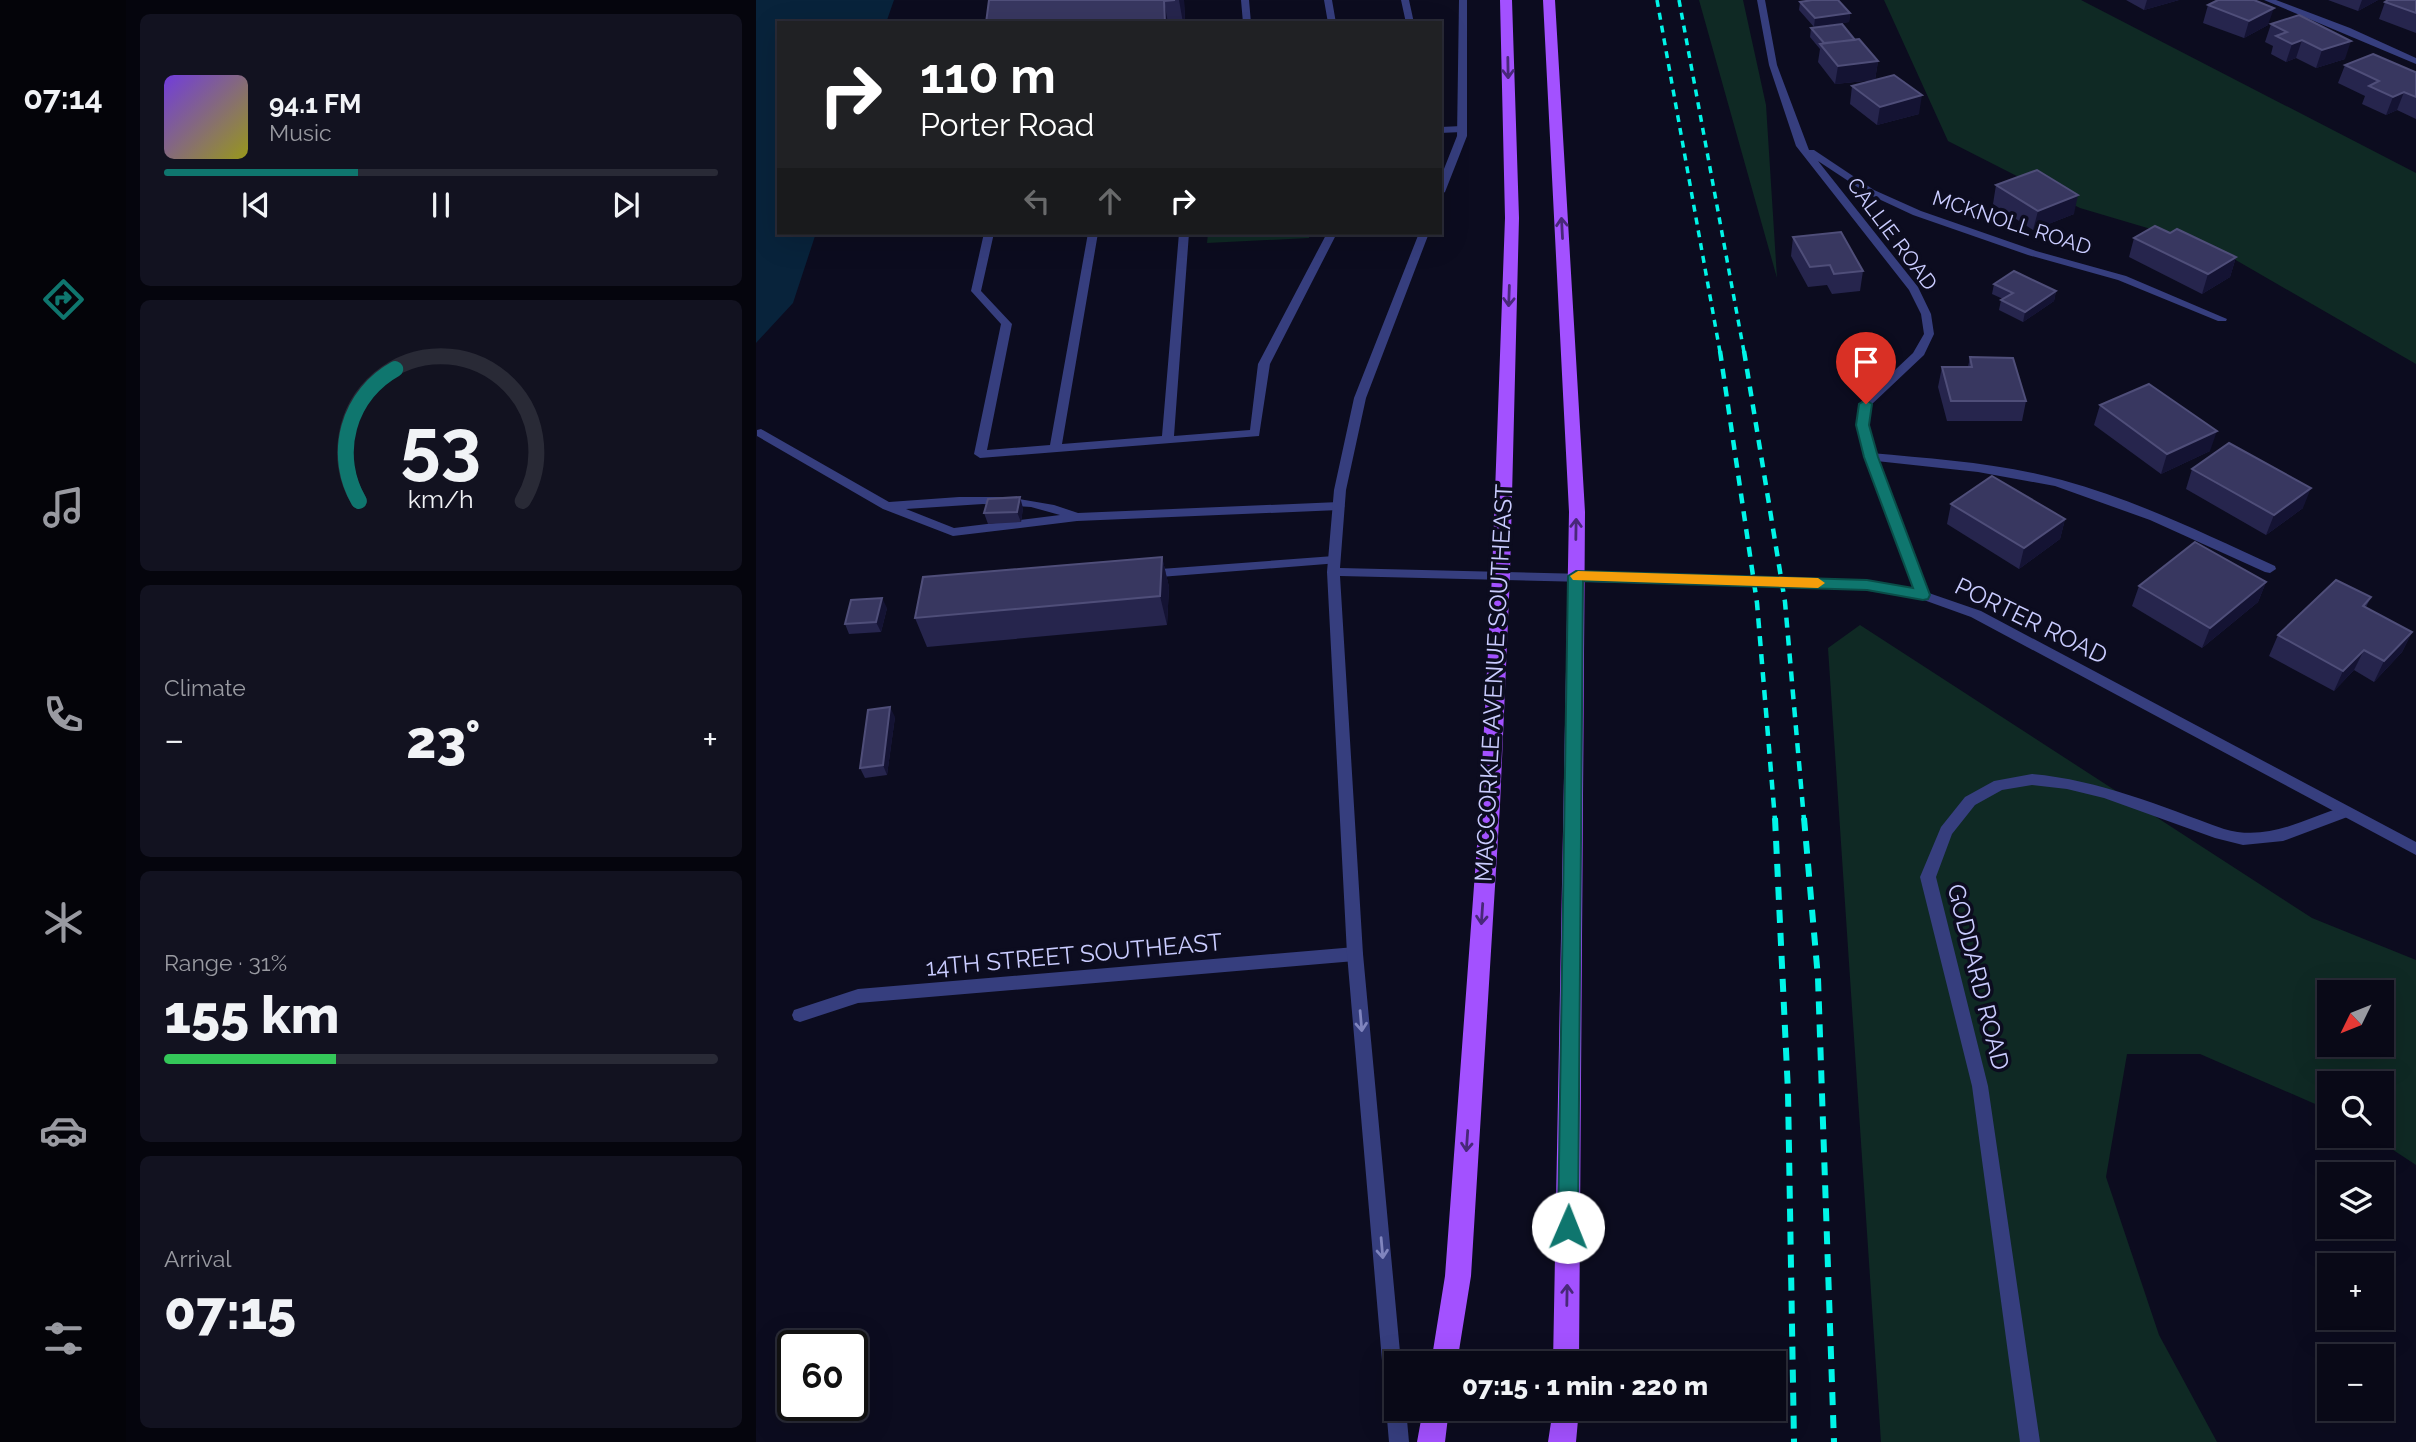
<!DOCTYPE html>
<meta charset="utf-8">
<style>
:root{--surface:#090917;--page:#121220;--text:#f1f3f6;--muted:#999aa1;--line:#292a36;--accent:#0f766e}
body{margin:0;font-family:Raleway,sans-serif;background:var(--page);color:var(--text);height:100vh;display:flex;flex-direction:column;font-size:26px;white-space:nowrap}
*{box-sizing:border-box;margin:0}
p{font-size:23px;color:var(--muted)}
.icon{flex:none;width:38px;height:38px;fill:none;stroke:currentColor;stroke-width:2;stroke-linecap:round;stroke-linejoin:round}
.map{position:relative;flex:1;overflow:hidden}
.sheet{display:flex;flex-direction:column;gap:14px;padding:14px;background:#05050d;width:630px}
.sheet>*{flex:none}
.hud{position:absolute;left:21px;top:21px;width:665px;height:214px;border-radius:0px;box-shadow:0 7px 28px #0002,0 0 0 2px var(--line);background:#202124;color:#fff;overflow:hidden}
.needle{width:46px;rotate:227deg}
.tools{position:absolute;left:1561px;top:980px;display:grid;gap:14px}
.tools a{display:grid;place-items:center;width:77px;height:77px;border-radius:0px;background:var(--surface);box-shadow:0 7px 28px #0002,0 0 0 2px var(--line);font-size:35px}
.speed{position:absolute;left:21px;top:1330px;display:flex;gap:14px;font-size:35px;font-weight:700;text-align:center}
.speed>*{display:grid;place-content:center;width:91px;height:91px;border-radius:50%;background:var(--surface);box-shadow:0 7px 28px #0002,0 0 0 2px var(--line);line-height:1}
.speed .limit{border:4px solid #111;border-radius:10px;background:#fff;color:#111}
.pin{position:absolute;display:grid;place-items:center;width:60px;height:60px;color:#fff;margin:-72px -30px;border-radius:50% 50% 50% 0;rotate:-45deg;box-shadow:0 0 7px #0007}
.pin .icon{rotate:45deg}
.me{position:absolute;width:77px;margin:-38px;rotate:1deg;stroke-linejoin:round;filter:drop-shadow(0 0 5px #0008)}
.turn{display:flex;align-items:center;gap:24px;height:147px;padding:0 28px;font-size:32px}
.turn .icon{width:91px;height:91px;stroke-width:2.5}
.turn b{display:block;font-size:49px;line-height:60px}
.lanes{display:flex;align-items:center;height:66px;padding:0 28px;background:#0003;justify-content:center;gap:35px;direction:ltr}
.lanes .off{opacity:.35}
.big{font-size:52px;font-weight:800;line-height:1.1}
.sheet .tile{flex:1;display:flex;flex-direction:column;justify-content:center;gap:10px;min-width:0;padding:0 24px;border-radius:10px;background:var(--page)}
.sheet .dial{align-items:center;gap:0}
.dial svg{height:182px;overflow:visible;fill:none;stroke:var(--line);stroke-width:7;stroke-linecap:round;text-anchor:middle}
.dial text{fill:var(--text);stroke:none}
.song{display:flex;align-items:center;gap:21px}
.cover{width:84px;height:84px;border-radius:10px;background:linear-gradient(135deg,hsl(260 70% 55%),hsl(60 70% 35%))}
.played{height:7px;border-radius:4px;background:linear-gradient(90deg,var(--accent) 35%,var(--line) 35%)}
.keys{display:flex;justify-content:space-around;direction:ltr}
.heat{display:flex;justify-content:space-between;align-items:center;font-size:38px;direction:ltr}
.charge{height:10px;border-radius:5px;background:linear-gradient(90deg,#34c759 31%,var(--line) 0)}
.trip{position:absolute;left:628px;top:1351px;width:402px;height:70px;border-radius:0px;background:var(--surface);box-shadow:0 7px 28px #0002,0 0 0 2px var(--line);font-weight:800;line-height:70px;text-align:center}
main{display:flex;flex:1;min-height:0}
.tabs{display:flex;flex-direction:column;width:126px;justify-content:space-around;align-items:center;background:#040409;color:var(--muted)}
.tabs .icon{width:49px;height:49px}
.tabs .current{color:var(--accent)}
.tabs b{font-size:32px;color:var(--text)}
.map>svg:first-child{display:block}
.green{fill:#0f2924;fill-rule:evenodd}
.water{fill:#08233b}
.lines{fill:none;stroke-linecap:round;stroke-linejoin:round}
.service{fill:#363e7e;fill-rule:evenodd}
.minor{fill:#363e7e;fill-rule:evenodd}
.tertiary{fill:#363e7e;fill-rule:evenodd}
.primary{fill:#a351ff;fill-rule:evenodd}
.rail-far2{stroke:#00f5e8;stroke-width:3.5;stroke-dasharray:7 6;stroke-linecap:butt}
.rail-far1{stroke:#00f5e8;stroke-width:4.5;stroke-dasharray:10 8;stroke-linecap:butt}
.rail{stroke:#00f5e8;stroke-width:6;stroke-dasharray:13 10;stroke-linecap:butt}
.wall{fill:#26254d}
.shaded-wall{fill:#141333}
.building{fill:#383760;stroke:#4f4e79;stroke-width:2}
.oneway{stroke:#482879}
.oneway2{stroke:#8085be}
.route{fill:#0f766e;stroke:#0a4d48;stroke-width:2}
.slow{fill:#f59e0b}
.labels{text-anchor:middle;stroke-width:7;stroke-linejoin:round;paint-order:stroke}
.far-street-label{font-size:21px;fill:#caccff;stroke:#0c0c1f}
.street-label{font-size:24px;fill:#caccff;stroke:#0c0c1f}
</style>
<main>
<nav class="tabs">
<b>07:14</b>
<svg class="icon current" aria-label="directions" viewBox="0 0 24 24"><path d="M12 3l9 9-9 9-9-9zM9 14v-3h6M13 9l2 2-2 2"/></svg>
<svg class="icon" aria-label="music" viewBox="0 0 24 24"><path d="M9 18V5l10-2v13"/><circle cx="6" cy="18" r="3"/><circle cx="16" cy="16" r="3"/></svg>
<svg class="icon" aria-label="phone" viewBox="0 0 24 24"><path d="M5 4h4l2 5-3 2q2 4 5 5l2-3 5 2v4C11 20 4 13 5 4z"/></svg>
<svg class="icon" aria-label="climate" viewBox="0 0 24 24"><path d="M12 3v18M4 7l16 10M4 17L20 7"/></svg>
<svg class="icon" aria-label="car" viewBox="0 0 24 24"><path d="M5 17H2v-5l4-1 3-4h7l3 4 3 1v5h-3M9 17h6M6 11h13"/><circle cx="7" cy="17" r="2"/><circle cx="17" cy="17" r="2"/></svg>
<svg class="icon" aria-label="filters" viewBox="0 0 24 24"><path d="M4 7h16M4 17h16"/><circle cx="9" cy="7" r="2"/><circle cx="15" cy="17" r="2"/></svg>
</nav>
<section class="sheet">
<div class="tile">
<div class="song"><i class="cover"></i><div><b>94.1 FM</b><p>Music</p></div></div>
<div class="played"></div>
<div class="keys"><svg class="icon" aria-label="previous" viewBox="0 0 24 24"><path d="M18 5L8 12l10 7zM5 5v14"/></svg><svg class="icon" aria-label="pause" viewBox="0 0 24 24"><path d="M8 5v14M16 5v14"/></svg><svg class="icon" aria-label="next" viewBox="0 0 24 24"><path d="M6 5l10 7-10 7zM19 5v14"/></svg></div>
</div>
<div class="tile dial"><svg viewBox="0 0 100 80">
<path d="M14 69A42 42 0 1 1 86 69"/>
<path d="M14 69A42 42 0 0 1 30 11" stroke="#0f766e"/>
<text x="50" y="56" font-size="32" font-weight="700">53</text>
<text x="50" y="72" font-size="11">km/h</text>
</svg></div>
<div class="tile"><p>Climate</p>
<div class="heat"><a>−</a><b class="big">23°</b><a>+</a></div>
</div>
<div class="tile"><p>Range · 31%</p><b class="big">155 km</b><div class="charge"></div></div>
<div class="tile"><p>Arrival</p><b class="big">07:15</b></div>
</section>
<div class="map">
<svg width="1660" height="1442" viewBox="0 0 1660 1442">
<rect width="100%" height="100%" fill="#0c0c1f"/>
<path class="green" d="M943 0H987L1010 105 1021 278Z
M1128 0H1325L1660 173V364L1459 248 1324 208 1192 141Z
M452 233H553V238L451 243Z
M1104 625 1556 918 1660 960V1165L1616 1136H1626V1083H1573V1110L1444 1054H1371L1350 1177 1403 1335 1461 1442H1125L1072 648ZM1573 992H1626V1045H1573Z"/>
<path class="water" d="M0 0H138L130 23H23V233H60L37 303 0 343Z"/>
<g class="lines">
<path class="service" d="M485 0H493L495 23H487Z
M568 0H576L580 23H572Z
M645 0H653L658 23H650Z
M684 127 706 126 711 129 706 132 684 133Z
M228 233H238L225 291 256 324 231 450 294 445 332 233H342L306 444 406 436 423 233H433L418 436 494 430 502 364 571 233H581L514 364 503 436 224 458 218 454 245 324 215 291Z
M5 429 133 502 203 497H251L298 505 322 513 583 502 589 506 583 510 321 521 197 536 127 509 1 436V430ZM227 504 275 507 304 515 198 528 150 509Z
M1115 453C1179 459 1244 463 1306 480 1380 500 1449 534 1519 566L1520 569 1514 573 1509 572 1394 520 1299 486 1222 472 1111 460 1109 457Z
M578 556 584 560 583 563 391 578 385 574 391 570Z"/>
<path class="minor" d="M1001 0H1009L1021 65 1053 150H1058L1118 190 1165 211 1280 251 1370 276 1471 319 1470 321H1462L1362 280 1272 255 1157 215 1112 194 1062 161 1162 287 1175 314 1178 334 1168 355 1115 405 1112 425 1121 457 1174 595 1167 599 1160 595 1109 457 1100 425 1105 402 1157 353 1168 334 1165 314 1153 290 1040 146 1013 65Z
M1508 0H1520L1594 28 1660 58V64Z
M1276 774C1344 780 1404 806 1468 829 1512 842 1548 819 1589 806L1594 808 1596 812 1594 816 1527 841 1487 845 1459 838 1348 798 1311 789 1276 785 1246 790 1219 805 1196 834 1180 877 1232 1086 1284 1442H1264L1216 1086 1164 877 1185 827 1209 797 1238 781Z
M599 947 605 949 607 954 605 959 599 961 102 1003 44 1022 38 1020 36 1015 38 1010 102 989Z"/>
<path class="tertiary" d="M703 0H711V136L689 192 684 195V179L701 136Z
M663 233H673L610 398 590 490 584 568 1111 581 1167 591 1225 611 1660 842V855L1215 617 1165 599 1111 589 584 576 607 954 645 1363H640V1409H650L653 1442H633L591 954 571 572 578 490 598 398Z"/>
<path class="primary" d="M744 0H756L763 218 754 575 744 805 715 1276 701 1363H675L689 1276 724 805 736 575 749 218Z
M787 0H799L829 512 823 1363H797L813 512Z
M667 1409H693L689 1442H661Z
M797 1409H823L820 1442H792Z"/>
<path class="rail-far2" d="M901 0 964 352
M923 0 988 352"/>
<path class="rail-far1" d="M964 351 1001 603 1019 820
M988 351 1029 602 1048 820"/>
<path class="rail" d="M1019 818 1032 1092 1038 1442
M1048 818 1062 978 1078 1442"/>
</g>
<path class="wall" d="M233 0H428L429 23H230Z
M1370 0H1423L1388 10Z
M1572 0H1622L1602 11Z
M1660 0V33L1623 19 1629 2Z
M1044 2 1094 13 1093 22 1058 27 1043 10Z
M1452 5 1512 25 1488 38 1447 23Z
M1515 24 1589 59 1560 68 1540 58 1530 62 1515 54 1517 46 1509 42Z
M1055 28 1099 40 1122 61 1119 80 1079 84 1062 62 1064 49 1054 37Z
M1589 65 1660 72V119L1641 110 1630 115 1606 104 1609 96 1582 83Z
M1096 86 1163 114 1121 125 1094 104Z
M1240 185 1318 214 1277 230 1237 204Z
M1414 233 1480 257 1474 277 1446 294 1373 257 1378 238Z
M1037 237 1107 271 1104 291 1076 294 1071 285 1052 287 1035 256Z
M1238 284 1300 291 1298 301 1267 322 1243 310 1245 300 1247 299 1236 294Z
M1214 357 1270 401 1266 421H1191L1182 387 1186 367H1212Z
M1344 405 1454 451 1405 474 1338 425Z
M1436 469 1547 508 1510 535 1430 489Z
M1195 504 1309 519 1304 539 1263 569 1191 524Z
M267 508 265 522 232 524 228 513Z
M406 557 413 587 411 625 171 647 159 618Z
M1510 582 1502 602 1446 648 1376 606 1383 586Z
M1615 597 1610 607 1656 632 1646 652 1618 682 1598 670 1578 691 1513 656 1522 635Z
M131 608 125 632 93 634 89 624Z
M139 717 131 775 109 778 104 768Z"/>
<path class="shaded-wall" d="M423 0H428L429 23H427Z
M1391 0H1423L1388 10Z
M1606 0H1622L1602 11Z
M408 1 412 23H409Z
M1518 8 1512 25 1488 38 1493 21Z
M1094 13 1093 22 1058 27 1059 18Z
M1546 40 1540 58 1530 62 1536 44Z
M1595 41 1589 59 1560 68 1566 50Z
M1122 61 1119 80 1079 84 1082 66Z
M1648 92 1641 110 1630 115 1637 97Z
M1166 95 1163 114 1121 125 1124 107Z
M1322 195 1318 214 1277 230 1282 211Z
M1480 257 1474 277 1446 294 1452 274Z
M1300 291 1298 301 1267 322 1269 312Z
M1461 431 1454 451 1405 474 1411 454Z
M1555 488 1547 508 1510 535 1518 515Z
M264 497 267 508 265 522 261 512Z
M1309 519 1304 539 1263 569 1268 548Z
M406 557 413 587 411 625 404 596Z
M1510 582 1502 602 1446 648 1454 628Z
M126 598 131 608 125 632 120 622Z
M1656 632 1646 652 1618 682 1628 661Z
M1608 650 1598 670 1578 691 1587 671Z
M134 707 139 717 131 775 127 765Z"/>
<path class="building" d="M233 0H419L408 1 409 23H230Z
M1056 0H1082L1094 13 1059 18 1044 2Z
M1462 0H1498L1518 8 1493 21 1452 5Z
M1632 0H1660V13L1629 2Z
M1543 15 1595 41 1566 50 1546 40 1536 44 1520 36 1531 32 1515 24Z
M1086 24 1099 40 1068 43 1055 28Z
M1103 39 1122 61 1082 66 1064 44Z
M1617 54 1659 72H1660V97L1648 92 1637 97 1613 86 1623 81 1589 65Z
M1138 75 1166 95 1124 107 1096 86Z
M1281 170 1322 195 1282 211 1240 185Z
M1399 226 1414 233 1421 229 1480 257 1452 274 1378 238Z
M1085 232 1107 271 1078 274 1074 265 1054 267 1037 237Z
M1258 271 1300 291 1269 312 1245 300 1257 293 1238 284Z
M1214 357 1257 358 1270 401H1195L1186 367H1216Z
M1393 384 1461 431 1411 454 1344 405Z
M1473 443 1555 488 1518 515 1436 469Z
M1236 476 1309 519 1268 548 1195 504Z
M264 497 261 512 228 513 232 499Z
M1439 542 1510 582 1454 628 1383 586Z
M406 557 404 596 159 618 167 577Z
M1580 580 1615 597 1607 606 1656 632 1628 661 1608 650 1587 671 1522 635Z
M126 598 120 622 89 624 95 600Z
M134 707 127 765 104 768 112 710Z"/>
<defs><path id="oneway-shaft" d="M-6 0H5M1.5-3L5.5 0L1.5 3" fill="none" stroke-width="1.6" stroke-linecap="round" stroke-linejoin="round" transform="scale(1.75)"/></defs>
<g class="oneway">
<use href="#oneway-shaft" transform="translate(752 68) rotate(89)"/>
<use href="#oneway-shaft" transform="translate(806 228) rotate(-93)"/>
<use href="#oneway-shaft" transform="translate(753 296) rotate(92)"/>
<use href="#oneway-shaft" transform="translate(820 529) rotate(-89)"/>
<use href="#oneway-shaft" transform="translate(726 914) rotate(94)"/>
<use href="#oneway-shaft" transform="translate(711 1141) rotate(94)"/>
<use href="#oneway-shaft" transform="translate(811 1295) rotate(-89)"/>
</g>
<g class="oneway2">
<use href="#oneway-shaft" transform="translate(605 1021) rotate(85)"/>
<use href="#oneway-shaft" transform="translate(626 1248) rotate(85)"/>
</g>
<path class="route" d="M1110 400 1116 404 1113 425 1122 457 1174 595 1172 599 1167 600 1111 590 827 581 822 1227 819 1234 812 1236 805 1234 802 1227 812 576 820 571 1111 580 1157 588 1108 457 1100 425 1103 404Z"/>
<path class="slow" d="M822 571 1062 578 1069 583 1062 588 817 580 814 576Z"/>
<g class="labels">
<g class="far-street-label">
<text transform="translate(1256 223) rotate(18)" y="7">MCKNOLL ROAD</text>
<text transform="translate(1136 234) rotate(53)" y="7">CALLIE ROAD</text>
</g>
<g class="street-label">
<text transform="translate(1275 621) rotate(26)" y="8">PORTER ROAD</text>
<text transform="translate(738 683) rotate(-87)" y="8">MACCORKLE AVENUE SOUTHEAST</text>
<text transform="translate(318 955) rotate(-5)" y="8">14TH STREET SOUTHEAST</text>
<text transform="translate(1222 977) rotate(76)" y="8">GODDARD ROAD</text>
</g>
</g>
</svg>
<div class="tools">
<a><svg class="needle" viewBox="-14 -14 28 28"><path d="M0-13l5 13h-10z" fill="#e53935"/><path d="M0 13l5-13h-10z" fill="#999aa1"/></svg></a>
<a><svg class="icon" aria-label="search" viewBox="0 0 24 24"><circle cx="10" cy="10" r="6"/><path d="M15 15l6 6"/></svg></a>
<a><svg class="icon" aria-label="layers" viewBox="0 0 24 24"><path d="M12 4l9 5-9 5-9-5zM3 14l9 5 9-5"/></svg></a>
<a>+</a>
<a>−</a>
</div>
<div class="speed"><div class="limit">60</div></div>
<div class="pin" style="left:1110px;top:404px;background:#d93025"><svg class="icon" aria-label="arrive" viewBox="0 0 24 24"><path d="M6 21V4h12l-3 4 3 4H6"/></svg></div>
<svg class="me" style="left:812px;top:1227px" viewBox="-20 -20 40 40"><circle r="19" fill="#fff"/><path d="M0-13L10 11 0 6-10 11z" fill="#0f766e"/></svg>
<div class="trip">07:15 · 1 min · 220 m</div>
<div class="hud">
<div class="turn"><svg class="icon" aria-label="right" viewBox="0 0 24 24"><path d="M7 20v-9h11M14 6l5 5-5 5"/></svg><div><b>110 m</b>Porter Road</div></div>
<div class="lanes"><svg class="icon off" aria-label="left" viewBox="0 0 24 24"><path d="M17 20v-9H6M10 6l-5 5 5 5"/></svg><svg class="icon off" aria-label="ahead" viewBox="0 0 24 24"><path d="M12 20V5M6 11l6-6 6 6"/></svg><svg class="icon" aria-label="right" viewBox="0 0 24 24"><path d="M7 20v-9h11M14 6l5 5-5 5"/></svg></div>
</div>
</div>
</main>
